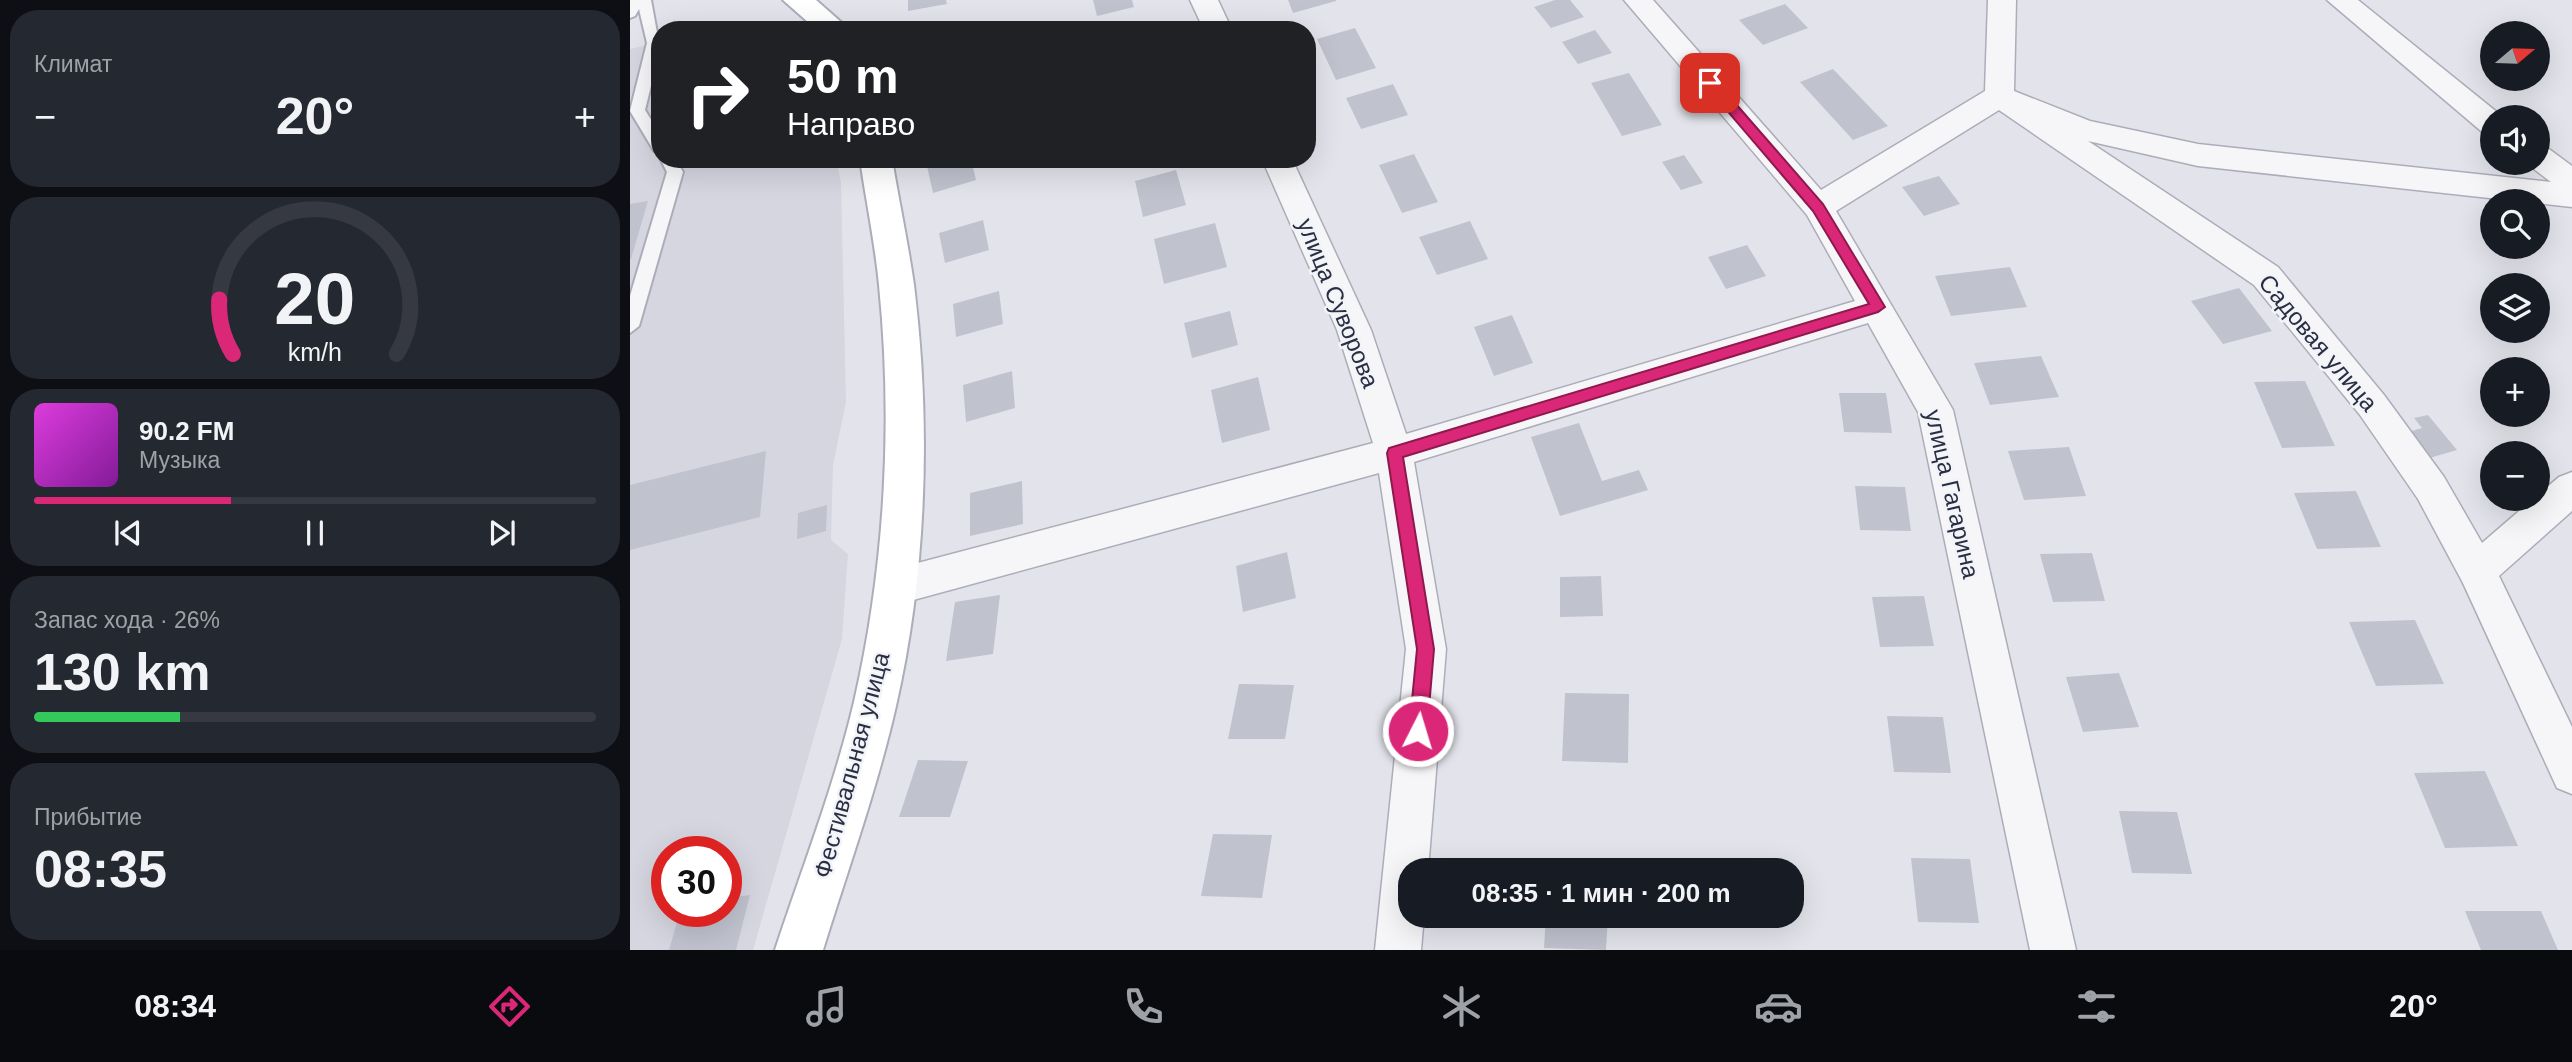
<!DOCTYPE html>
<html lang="ru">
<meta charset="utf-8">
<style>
:root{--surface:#171b24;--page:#242831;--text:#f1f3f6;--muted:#9ea1a6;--line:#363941;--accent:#db2777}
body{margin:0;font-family:Helvetica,sans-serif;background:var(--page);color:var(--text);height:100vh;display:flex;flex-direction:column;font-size:26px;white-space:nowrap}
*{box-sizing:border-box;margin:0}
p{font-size:23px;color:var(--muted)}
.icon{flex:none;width:38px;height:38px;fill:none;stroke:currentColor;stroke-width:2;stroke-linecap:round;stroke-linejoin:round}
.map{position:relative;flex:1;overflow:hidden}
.side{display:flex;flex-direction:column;gap:10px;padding:10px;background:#0d0f14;width:630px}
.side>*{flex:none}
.hud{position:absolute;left:21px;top:21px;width:665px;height:147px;border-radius:28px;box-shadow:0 7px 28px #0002;background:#202124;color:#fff;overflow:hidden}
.needle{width:46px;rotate:71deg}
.tools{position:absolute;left:1850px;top:21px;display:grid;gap:14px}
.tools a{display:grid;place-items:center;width:70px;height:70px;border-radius:50%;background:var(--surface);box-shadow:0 7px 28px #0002;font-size:35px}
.speed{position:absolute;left:21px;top:836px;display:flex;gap:14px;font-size:35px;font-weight:700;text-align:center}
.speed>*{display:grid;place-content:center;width:91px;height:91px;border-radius:50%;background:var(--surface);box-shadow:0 7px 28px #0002;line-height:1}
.speed .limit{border:10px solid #d22;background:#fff;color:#111}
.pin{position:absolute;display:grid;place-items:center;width:60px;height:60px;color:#fff;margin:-30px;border-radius:14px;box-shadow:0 4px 10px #0006}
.me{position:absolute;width:77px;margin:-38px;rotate:5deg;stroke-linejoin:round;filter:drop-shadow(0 0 5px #0008)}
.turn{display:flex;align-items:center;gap:24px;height:147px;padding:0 21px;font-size:32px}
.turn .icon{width:91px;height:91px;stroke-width:2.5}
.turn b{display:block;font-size:49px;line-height:60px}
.big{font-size:52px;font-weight:800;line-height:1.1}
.side .card{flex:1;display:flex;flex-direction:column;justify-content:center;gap:10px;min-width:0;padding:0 24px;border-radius:28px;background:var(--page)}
.side .dial{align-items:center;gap:0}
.dial svg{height:182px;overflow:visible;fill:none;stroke:var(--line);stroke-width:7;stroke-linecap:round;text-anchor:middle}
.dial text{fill:var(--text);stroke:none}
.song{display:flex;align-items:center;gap:21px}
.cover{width:84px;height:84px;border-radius:10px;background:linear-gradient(135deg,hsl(300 70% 55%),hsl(290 70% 35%))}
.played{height:7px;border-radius:4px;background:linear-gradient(90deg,var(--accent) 35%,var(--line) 35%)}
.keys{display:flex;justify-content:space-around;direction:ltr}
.heat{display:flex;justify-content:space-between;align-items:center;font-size:38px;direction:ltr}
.charge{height:10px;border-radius:5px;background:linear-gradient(90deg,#34c759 26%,var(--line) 0)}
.trip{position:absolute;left:768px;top:858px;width:406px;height:70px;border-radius:28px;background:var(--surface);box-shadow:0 7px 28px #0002;font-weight:800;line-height:70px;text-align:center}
.tab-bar{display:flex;height:112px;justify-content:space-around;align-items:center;background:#090b0e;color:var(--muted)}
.tab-bar .icon{width:49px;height:49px}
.tab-bar .active{color:var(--accent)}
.tab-bar b{font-size:32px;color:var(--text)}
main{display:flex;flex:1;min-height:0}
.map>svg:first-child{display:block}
.built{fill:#d5d6e0;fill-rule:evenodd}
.building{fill:#c0c2ce}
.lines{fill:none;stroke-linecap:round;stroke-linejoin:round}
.lane-casing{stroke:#acadb9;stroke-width:4}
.street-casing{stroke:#acadb9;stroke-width:3}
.secondary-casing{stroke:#acadb9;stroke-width:4}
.lane{fill:#f6f6f9;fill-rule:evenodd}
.street{fill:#f6f6f9;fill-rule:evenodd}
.secondary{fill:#fff;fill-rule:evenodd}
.route{fill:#db2777;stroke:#8e194d;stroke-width:2}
.labels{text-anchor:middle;stroke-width:5;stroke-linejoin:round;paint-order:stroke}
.street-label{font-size:24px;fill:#2a2e43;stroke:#f2f4f8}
</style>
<main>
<section class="side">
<div class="card"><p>Климат</p>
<div class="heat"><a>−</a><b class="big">20°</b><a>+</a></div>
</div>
<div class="card dial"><svg viewBox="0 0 100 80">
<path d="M14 69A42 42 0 1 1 86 69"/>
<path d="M14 69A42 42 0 0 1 8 45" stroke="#db2777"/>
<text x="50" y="56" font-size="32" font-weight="700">20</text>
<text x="50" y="72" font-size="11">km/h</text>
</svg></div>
<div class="card">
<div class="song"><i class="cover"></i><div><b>90.2 FM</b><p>Музыка</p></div></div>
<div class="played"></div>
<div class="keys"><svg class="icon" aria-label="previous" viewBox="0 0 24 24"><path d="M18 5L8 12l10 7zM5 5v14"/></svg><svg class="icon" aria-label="pause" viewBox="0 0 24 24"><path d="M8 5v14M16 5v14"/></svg><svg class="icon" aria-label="next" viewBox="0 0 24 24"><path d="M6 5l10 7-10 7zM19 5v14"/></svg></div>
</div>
<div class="card"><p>Запас хода · 26%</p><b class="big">130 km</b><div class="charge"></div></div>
<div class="card"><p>Прибытие</p><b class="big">08:35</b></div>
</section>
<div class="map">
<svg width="1942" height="950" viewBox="0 0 1942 950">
<rect width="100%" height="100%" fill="#e3e4eb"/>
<path class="built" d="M30 42V159H206L211 182 216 402 203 465 201 540 218 554 212 639 123 950H0V49ZM37 852H96V912H37Z"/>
<path class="building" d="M278 0H316L317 4 278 11Z
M463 0H502L504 7 467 16Z
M658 0H706V1L663 13Z
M925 0H940L954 17 921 28 904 7Z
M1155 4 1178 28 1133 45 1109 20Z
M725 28 746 68 706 80 687 39Z
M965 30 982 53 948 64 932 42Z
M1203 69 1258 126 1223 140 1170 82Z
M999 73 1032 125 992 136 961 83Z
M763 84 778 115 731 129 716 98Z
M784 154 808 202 772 213 749 165Z
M1054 155 1073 183 1051 190 1032 162Z
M318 159H341L346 180 303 193 297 166Z
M546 170 556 205 513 217 505 181Z
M1309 176 1330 204 1294 216 1272 187Z
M18 201 1 259H0V204Z
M353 220 359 250 315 263 309 233Z
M840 221 858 259 807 275 789 237Z
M585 223 597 267 534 284 524 239Z
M1117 245 1136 276 1096 289 1078 257Z
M1380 267 1397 307 1321 316 1305 276Z
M1609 288 1642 331 1593 344 1561 301Z
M369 291 373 324 326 337 323 304Z
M600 311 608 345 562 358 554 323Z
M882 315 903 363 864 376 844 327Z
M1411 356 1429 397 1360 405 1344 363Z
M382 371 385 408 336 422 333 385Z
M628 377 640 430 592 443 581 390Z
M1675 381 1705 446 1652 448 1624 382Z
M1209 393H1256L1262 433 1214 432Z
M1798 415 1827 450 1796 459 1775 433 1792 428 1784 418Z
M949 423 972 481 1009 470 1018 490 930 516 901 437Z
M1439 447 1456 496 1394 500 1378 451Z
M136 451 130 517 0 550V485Z
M392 481 393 524 340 536V493Z
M1225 486 1275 487 1281 531 1230 530Z
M1726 491 1751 547 1687 549 1664 493Z
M197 505 196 531 167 539 168 513Z
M657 552 666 598 613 612 606 566Z
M1462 553 1475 601 1423 602 1410 554Z
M971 576 973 616 930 617V577Z
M370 595 363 654 316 661 325 602Z
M1294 596 1304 646 1250 647 1242 597Z
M1785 620 1814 684 1746 686 1719 622Z
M1489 673 1509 727 1453 732 1436 677Z
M609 684 664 685 655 739H598Z
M935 693 999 694 998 763 932 761Z
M1257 716 1313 717 1321 773 1264 772Z
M288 760 338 761 320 817H269Z
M1855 771 1888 846 1815 848 1784 773Z
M1489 811 1547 812 1562 874 1502 873Z
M583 834 642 835 632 898 571 896Z
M1281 858 1340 859 1349 923 1288 922Z
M120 895 106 950H39L50 912H96V898Z
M1835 911H1911L1928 950H1851Z
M916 915H978L976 950 914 948Z"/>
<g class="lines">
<defs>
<path id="lane" d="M0 0H21L30 49 15 110 30 134V153L24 151 0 111 17 43 9 9 5 16 0 18Z
M30 158 45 159 53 172 9 326 0 333V296L37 172Z"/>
<path id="street" d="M560 0H588L602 30H574Z
M994 0H1023L1191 190 1355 91 1358 0H1386L1384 91 1460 121 1568 144 1921 182 1896 163H1908V146L1919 149 1942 166V207L1568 166 1458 141 1648 267 1754 395 1814 477 1852 543 1903 499H1908V495L1929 477 1942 472V511L1869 576 1942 727V794L1927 788 1833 583 1788 499 1730 415 1624 285 1369 110 1206 211 1323 410 1446 950H1400L1288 412 1238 323 784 462 816 649 798 870H780V915H794L791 950H745L776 649 749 473 265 605 251 600 246 587 251 574 265 569 743 443 707 330 632 159H662L741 330 776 434 1225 301 1177 215Z
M1697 0H1728L1873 117H1862V134L1851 131Z"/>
<path id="secondary" d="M153 0H186L220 30H187Z
M230 159H262C269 201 278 243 284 285 301 423 297 570 266 706 247 789 218 869 193 950H145C172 868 204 787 224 702 255 567 263 423 249 285 245 243 236 201 230 159Z"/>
</defs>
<use href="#lane" class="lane-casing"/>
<use href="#street" class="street-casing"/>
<use href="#secondary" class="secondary-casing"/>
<use href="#lane" class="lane"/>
<use href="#street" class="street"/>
<use href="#secondary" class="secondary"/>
</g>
<path class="route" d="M1080 79 1085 80 1193 204 1255 307 1248 312 773 457 804 649 797 731 794 738 788 740 782 738 779 731 787 649 757 453 759 448 1239 304 1183 211 1076 86 1074 83Z"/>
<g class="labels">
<g class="street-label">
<text transform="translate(708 303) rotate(68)" y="8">улица Суворова</text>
<text transform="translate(1688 343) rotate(50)" y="8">Садовая улица</text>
<text transform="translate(1322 494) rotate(77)" y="8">улица Гагарина</text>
<text transform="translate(222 765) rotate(-75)" y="8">Фестивальная улица</text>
</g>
</g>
</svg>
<div class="tools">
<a><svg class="needle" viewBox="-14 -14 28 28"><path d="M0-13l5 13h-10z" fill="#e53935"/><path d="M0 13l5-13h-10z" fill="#9ea1a6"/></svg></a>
<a><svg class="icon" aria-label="sound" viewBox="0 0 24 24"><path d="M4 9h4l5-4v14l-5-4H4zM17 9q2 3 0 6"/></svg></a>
<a><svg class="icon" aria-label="search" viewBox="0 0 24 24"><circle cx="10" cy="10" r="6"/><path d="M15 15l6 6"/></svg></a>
<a><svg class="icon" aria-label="layers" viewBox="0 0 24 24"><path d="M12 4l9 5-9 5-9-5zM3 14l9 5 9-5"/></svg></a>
<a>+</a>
<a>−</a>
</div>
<div class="speed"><div class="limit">30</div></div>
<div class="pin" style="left:1080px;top:83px;background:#d93025"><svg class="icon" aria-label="arrive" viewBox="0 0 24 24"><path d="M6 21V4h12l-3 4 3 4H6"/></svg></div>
<svg class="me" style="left:788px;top:731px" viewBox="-20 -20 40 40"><circle r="17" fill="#db2777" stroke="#fff" stroke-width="3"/><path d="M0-11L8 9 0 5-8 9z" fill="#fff"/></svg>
<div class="trip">08:35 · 1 мин · 200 m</div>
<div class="hud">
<div class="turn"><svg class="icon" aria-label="right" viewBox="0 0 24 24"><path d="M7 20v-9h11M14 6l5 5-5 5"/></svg><div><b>50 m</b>Направо</div></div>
</div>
</div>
</main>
<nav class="tab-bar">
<b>08:34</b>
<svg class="icon active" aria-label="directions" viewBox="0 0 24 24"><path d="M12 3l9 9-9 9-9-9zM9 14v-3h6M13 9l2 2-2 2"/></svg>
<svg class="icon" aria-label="music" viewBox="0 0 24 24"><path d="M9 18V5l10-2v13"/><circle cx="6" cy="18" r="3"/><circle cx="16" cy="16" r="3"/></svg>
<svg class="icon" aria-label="phone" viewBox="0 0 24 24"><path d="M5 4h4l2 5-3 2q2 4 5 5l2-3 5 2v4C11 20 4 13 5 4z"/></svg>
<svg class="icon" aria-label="climate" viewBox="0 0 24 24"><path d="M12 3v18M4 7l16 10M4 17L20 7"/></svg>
<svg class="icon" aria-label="car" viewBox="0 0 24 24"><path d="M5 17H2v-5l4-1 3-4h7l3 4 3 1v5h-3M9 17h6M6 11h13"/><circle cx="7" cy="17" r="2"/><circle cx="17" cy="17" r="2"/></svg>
<svg class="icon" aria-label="filters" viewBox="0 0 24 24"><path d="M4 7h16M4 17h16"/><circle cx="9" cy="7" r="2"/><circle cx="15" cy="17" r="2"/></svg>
<b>20°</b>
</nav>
